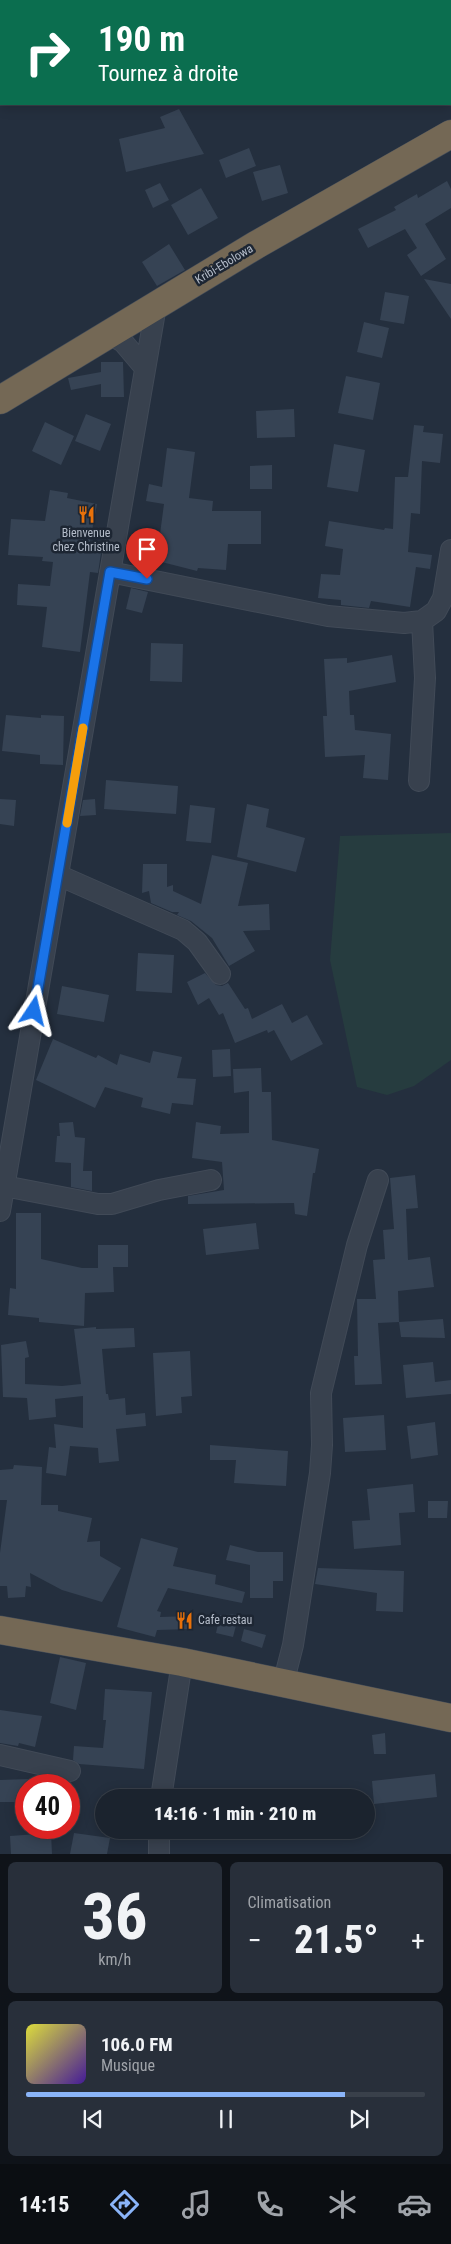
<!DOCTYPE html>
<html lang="fr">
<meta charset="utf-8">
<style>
:root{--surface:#1b232e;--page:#282f3a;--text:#f1f3f6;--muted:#a0a4aa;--line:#39404a;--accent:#8ab4f8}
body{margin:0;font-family:"Roboto Condensed",sans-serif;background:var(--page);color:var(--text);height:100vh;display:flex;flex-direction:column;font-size:19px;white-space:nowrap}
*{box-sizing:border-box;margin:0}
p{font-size:16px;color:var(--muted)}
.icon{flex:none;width:28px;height:28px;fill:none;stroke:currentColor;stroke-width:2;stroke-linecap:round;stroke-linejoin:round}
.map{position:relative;height:1854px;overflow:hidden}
.panel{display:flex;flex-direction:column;gap:8px;padding:8px;background:#0f1319;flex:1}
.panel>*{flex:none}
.banner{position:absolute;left:0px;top:0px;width:451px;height:105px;box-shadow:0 2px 12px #0003,0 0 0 1px var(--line);background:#0b6e4f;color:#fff;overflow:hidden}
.speed{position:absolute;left:15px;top:1774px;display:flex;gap:10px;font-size:25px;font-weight:700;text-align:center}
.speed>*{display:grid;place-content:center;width:65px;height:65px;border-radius:50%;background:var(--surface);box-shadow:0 2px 12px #0003,0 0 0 1px var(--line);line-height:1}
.speed .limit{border:8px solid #d22;background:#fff;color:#111}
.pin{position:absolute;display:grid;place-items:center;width:42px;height:42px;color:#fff;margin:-51px -21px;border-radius:50% 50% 50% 0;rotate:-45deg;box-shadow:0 0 5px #0007}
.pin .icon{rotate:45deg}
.me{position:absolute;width:55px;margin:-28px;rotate:10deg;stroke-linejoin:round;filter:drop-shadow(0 0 4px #0008)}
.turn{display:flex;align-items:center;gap:18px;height:105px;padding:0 15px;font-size:22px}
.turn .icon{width:65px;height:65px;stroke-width:2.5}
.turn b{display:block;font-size:35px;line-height:42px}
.big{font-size:38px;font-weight:800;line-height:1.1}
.panel .card{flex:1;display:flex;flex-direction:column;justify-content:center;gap:8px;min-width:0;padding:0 18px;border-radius:8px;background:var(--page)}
.panel .dial{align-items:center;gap:0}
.dial b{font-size:65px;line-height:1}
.song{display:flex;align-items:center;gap:15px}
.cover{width:60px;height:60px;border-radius:8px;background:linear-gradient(135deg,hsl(60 70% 55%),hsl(260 70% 35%))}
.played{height:5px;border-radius:2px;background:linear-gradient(90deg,var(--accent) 80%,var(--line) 80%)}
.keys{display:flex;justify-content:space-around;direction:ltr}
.heat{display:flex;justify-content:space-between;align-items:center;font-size:28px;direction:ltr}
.panel .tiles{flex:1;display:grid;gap:8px;grid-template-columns:1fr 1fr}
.card:last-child{grid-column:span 2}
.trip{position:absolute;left:95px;top:1789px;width:280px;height:50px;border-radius:25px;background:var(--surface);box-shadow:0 2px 12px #0003,0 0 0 1px var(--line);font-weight:800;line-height:50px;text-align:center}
.menu{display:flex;height:80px;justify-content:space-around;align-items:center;background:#0b0e12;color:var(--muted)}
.menu .icon{width:35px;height:35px}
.menu .selected{color:var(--accent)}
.menu b{font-size:22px;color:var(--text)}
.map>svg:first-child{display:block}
.green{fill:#263c3f}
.building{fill:#364354}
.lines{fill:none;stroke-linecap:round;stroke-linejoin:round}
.minor-casing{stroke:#414a57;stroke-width:22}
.highway-casing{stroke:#434c59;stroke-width:29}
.minor{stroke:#38414e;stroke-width:20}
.highway{stroke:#746855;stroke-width:28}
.route-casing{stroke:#114b97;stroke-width:12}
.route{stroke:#1a73e8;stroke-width:9}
.slow{stroke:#f59e0b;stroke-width:9}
.labels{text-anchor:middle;stroke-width:5;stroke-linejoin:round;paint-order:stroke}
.street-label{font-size:12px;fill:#b4bcc9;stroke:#1d2633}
.poi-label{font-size:12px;fill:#b4bcc9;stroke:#1d2633}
</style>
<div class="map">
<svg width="451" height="1854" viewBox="0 0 451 1854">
<rect width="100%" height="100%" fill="#242f3e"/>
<path class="green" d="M451 833V1060L414 1086 387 1095 357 1087 330 960 340 836Z"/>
<path class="building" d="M179 109 204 154 126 172 119 139 165 128 160 117Z
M249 148 256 166 226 178 219 160Z
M280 165 288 193 262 201 253 172Z
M447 181 451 189V208L425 224 446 259 421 276 407 255 417 248 405 229 368 248 358 229 396 210 394 207 417 194 418 198Z
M160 183 169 200 153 208 145 190Z
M201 188 218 218 188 235 171 205Z
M169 244 185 270 157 286 142 262Z
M424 279 451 284V319Z
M385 292 409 296 404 324 380 320Z
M364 322 389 328 382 358 357 352Z
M101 362H123L124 397H101V384L71 390 68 378 101 372Z
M346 376 380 383 373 420 338 413Z
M294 409 295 437 257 438 256 411Z
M86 414 111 424 100 451 75 441Z
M45 422 74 436 61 465 32 451Z
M414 425 424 426 423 432 443 434 440 463 422 461 420 514 411 513 408 552 432 555 430 569 416 567 410 607 371 601 369 608 341 605V600L318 598 321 574 340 575 343 549 325 546 329 521 384 530 385 528 393 529 395 477H408Z
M334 444 365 450 358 492 327 487Z
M167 448 195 452 189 498 213 501 212 511H261V544H228L226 570 198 568 197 571 146 558 152 532 160 534 164 504 146 501 149 484 162 487Z
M272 465V489H250V466Z
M50 490 68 493 67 498 97 504 88 552 101 553 98 573 90 572 80 652 42 647 47 607 17 605 18 584 50 586 53 562 42 561 43 557 8 555 11 519 45 521Z
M131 588 148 592 142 613 126 609Z
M151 643 183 644 182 682 150 681Z
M392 655 396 682 349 691 350 715H354L355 730 391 734 388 780 363 778 365 755 325 757 323 716H327L324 659 347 658V663Z
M6 715 41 718V715L64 716 63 765 40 764V755L2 751Z
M106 780 178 786 176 814 104 809Z
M0 799 16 800 14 826 0 824Z
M95 799 96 815 80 816 83 800Z
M247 804 269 809 266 827 305 838 296 872 237 857Z
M190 805 215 808 211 843 186 841Z
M212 855 248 863 238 906 269 904 270 930 243 931 255 951 229 966 212 938 191 921 177 915 179 912H172L151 903 149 891 142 893 143 864H167V887L173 885V891L201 904Z
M138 953 174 955 172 993 136 991Z
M205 973 216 985 222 986 228 983 245 1009 248 1008 252 1019 282 1004 292 1023 307 1015 323 1044 291 1061 274 1030 268 1033 267 1030 235 1043 223 1013 219 1015 209 998 198 1005 187 982Z
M62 986 109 995 104 1022 57 1014Z
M53 1039 96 1058 98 1055 117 1065 120 1054 150 1063 153 1051 182 1057 177 1078 196 1079 193 1105 172 1103 170 1114 141 1107 143 1098 105 1087 95 1108 36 1080Z
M230 1049 231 1076 213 1077 212 1050Z
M261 1068 262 1092H271L272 1140 319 1149 315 1173H313L307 1216 295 1214 294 1203 188 1204V1196L224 1190 222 1162 192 1158 196 1122 221 1126 220 1134 249 1133V1091L234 1093 233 1069Z
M73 1122 75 1137 85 1138 83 1171H92V1191L71 1187V1163L55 1162 57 1136H60L59 1123Z
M415 1175 418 1208 406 1209 408 1260 430 1257 434 1287 398 1291 399 1322 378 1323 382 1384 355 1385 354 1356H358L357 1299H376L373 1260 385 1259 383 1230 394 1229 390 1178Z
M16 1213H41V1259L82 1268H98V1245H128V1267H113L114 1292 85 1293 84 1326 39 1322V1318L8 1315 10 1288 16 1289Z
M256 1223 259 1249 206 1255 203 1229Z
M443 1319 445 1338 401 1337 399 1322Z
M96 1327V1329L134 1328 135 1347 102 1349 106 1394H108L109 1400 125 1398 126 1415 145 1413 146 1426 116 1429 119 1461 99 1463 98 1448 70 1446 66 1476 46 1473 49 1447 56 1448 54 1424 83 1428V1396L55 1399 56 1417 29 1420 27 1398 3 1397 1 1345 26 1341 29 1357 25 1358V1384L62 1386 81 1384 74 1329Z
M190 1351 192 1396 181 1397 182 1413 156 1416 153 1353Z
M433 1362 435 1382 451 1380V1394L406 1398 403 1365Z
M384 1415 386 1450 345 1452 343 1418Z
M435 1422 438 1455 411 1459 407 1426Z
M210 1445 288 1451 286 1486 234 1483 236 1460H210Z
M14 1465 42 1467 41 1505H58V1511L92 1518 87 1542 100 1541V1556L121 1568 102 1602 62 1590 30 1573 31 1587 26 1586 25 1597 8 1598 7 1586H0V1553L7 1500H0V1470L13 1469Z
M413 1484 415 1512 399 1513 401 1545 354 1549 352 1521 370 1520 367 1489Z
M428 1501H448L447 1518H428Z
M141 1538 178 1548 173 1566 216 1575 215 1584 245 1592 242 1603 168 1588 157 1611 161 1612 160 1617 192 1616V1629L157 1630 155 1637 117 1627Z
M230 1545 258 1552H283V1581H273V1598H250V1565L226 1560Z
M318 1568 404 1571 403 1612 376 1611 377 1593 315 1584Z
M239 1614 233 1637 216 1633 220 1615Z
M244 1629 266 1635 262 1648 241 1641Z
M60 1657 86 1663 76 1710 50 1703Z
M105 1689 152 1692 144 1769 79 1764 73 1760 74 1746 103 1748 106 1720H103Z
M0 1710 42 1716 35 1747 19 1743 18 1746 0 1743Z
M385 1733 386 1754H374L372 1735Z
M435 1774 437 1797 374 1804 372 1781Z
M28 1779 25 1802H0V1780Z
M51 1833 52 1854H11L10 1836Z
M74 1833 110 1838 107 1854H70Z"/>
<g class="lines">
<defs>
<path id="minor" d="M109 334 123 342 145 368
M110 572 328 616 404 623 422 621 436 611 443 598 451 550
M419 781 425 678 422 621
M58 875 183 930 197 942 220 974
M4 1186 98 1204H112L159 1190 211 1180
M0 1211 156 306
M283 1684 293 1645 320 1473 322 1445 321 1393 357 1245 378 1180
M0 1755 70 1771
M161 1798 182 1662
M159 1854V1830"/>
<path id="highway" d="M0 400 256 245 451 134
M0 1630 182 1662 451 1718"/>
</defs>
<use href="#minor" class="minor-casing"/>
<use href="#highway" class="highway-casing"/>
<use href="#minor" class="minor"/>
<use href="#highway" class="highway"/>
</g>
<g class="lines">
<defs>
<path id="route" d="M34 1011 110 572 147 579"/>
</defs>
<use href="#route" class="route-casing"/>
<use href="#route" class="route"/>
<path class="slow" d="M67 823 83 728"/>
</g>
<defs>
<symbol id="restaurant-bare" viewBox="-9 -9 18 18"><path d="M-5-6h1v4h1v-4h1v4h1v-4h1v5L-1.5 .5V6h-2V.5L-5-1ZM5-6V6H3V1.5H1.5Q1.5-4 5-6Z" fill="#e8710a" stroke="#1d2633" stroke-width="2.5" paint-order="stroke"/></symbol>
</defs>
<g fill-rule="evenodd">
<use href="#restaurant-bare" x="74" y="502" width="25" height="25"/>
<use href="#restaurant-bare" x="172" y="1608" width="25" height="25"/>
</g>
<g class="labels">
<g class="street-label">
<text transform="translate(224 264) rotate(-31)" y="4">Kribi-Ebolowa</text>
</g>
<g class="poi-label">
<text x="86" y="537">Bienvenue<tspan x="86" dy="14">chez Christine</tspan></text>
<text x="198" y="1624" text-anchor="start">Cafe restau</text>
</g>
</g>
</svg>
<div class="speed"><div class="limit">40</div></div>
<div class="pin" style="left:147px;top:579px;background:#d93025"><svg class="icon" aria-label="arrive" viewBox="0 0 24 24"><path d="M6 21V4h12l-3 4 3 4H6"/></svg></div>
<svg class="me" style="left:34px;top:1011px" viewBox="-20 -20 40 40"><path d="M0-17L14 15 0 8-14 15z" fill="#1a73e8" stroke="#fff" stroke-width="4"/></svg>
<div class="trip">14:16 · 1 min · 210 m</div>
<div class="banner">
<div class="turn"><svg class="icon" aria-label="right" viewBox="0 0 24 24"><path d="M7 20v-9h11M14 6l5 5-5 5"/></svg><div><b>190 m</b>Tournez à droite</div></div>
</div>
</div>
<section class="panel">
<div class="tiles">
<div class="card dial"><b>36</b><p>km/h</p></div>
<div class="card"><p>Climatisation</p>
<div class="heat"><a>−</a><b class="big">21.5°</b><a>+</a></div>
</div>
<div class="card">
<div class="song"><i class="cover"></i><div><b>106.0 FM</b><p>Musique</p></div></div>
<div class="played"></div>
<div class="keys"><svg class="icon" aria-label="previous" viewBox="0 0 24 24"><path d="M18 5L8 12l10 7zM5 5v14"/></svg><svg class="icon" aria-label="pause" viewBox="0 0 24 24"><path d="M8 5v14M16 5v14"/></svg><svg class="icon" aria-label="next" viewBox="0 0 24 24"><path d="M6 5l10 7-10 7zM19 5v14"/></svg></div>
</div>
</div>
</section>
<nav class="menu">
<b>14:15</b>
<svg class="icon selected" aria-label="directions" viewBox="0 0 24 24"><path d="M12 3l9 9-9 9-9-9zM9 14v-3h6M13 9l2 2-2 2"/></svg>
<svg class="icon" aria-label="music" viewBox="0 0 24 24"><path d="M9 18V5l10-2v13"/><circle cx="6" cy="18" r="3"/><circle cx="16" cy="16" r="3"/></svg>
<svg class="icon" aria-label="phone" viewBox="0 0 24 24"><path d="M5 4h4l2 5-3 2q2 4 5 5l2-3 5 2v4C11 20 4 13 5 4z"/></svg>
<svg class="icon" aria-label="climate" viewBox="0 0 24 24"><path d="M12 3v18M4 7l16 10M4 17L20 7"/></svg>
<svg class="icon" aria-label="car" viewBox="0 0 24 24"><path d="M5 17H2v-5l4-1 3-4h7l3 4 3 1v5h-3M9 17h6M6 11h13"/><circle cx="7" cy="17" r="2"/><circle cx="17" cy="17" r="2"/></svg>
</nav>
